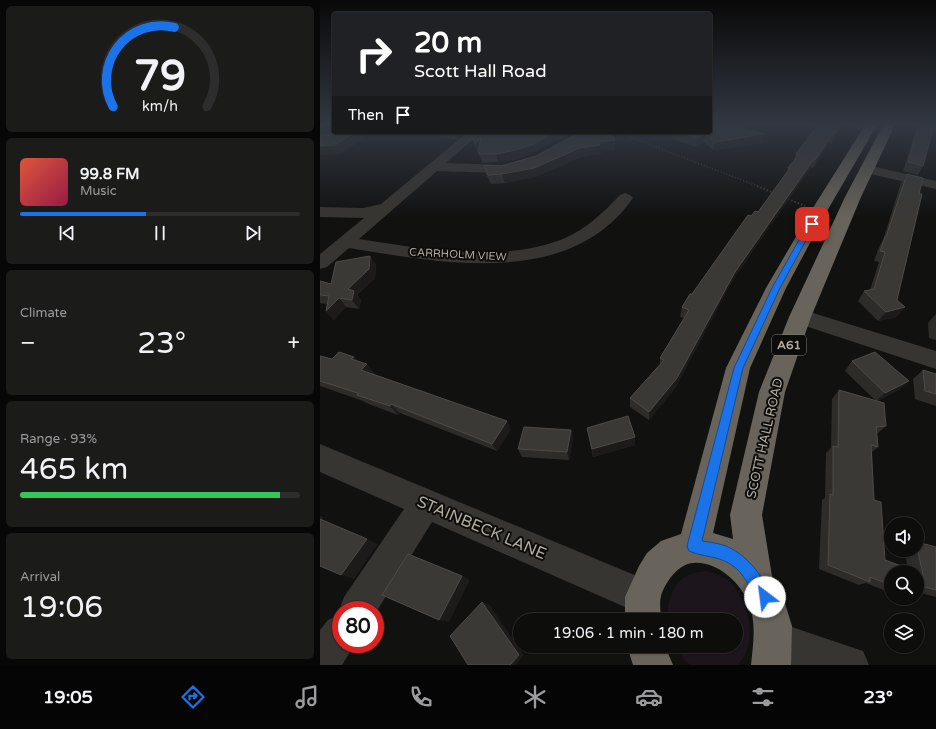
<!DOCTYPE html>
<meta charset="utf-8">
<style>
:root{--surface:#0d0d0c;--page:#1b1b1a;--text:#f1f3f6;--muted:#9a9c9d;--line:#2d2d2d;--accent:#1a73e8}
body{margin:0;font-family:"Varela Round",sans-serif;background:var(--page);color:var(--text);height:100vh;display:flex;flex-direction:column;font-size:15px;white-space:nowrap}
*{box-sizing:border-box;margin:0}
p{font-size:13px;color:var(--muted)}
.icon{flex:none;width:22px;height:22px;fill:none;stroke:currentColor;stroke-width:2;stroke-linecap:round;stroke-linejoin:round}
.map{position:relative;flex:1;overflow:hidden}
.sheet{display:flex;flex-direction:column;gap:6px;padding:6px;background:#070707;width:320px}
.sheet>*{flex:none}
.top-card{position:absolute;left:12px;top:12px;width:380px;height:122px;border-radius:4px;box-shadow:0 1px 3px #0004,0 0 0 1px var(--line);background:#202124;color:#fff;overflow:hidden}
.tools{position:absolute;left:564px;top:517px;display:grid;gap:8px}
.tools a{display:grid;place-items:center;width:40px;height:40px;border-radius:50%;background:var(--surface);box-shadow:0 1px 3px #0004,0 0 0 1px var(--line);font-size:20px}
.speed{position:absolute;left:12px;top:601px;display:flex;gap:8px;font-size:20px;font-weight:700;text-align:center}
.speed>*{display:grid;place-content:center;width:52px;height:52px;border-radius:50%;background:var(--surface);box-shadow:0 1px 3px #0004,0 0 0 1px var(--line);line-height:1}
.speed .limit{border:6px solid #d22;background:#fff;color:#111}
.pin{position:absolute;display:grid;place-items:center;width:34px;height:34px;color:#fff;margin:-17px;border-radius:8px;box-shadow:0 2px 6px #0006}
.me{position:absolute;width:44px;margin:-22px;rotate:330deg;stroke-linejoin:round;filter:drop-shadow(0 0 3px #0008)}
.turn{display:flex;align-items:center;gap:14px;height:84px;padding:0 16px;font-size:18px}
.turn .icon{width:52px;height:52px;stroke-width:2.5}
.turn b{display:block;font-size:28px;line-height:34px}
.then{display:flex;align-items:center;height:38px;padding:0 16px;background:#0003;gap:8px;font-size:15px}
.big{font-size:30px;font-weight:600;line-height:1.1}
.sheet .widget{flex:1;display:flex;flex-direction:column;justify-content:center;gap:6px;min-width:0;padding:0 14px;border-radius:6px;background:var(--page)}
.sheet .dial{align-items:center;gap:0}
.dial svg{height:104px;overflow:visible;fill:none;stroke:var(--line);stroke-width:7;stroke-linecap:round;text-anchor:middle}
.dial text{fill:var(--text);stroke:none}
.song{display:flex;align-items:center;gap:12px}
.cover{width:48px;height:48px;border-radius:6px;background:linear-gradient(135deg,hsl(10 70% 55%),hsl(340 70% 35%))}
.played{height:4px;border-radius:2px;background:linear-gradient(90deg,var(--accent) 45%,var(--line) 45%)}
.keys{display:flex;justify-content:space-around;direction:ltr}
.heat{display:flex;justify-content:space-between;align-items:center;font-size:22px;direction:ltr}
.charge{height:6px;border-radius:3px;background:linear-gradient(90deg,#34c759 93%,var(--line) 0)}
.trip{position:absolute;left:193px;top:613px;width:230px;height:40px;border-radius:20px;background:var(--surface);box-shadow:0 1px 3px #0004,0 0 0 1px var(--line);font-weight:600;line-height:40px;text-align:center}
.dock{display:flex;height:64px;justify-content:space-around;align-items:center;background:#050505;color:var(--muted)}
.dock .icon{width:28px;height:28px}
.dock .selected{color:var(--accent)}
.dock b{font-size:18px;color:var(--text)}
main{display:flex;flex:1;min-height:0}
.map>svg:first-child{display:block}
.green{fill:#1c161c}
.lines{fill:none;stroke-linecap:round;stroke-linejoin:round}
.path-far1{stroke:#3e3b37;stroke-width:1.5;stroke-dasharray:1 2;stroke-linecap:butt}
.path{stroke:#3e3b37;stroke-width:2;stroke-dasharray:1.5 2;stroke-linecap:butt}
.minor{fill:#373531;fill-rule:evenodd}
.highway{fill:#68645c;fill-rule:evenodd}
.wall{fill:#2d2c29}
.shaded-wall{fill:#1c1b1a}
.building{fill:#3b3936;stroke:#4e4b46}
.route{fill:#1a73e8;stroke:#114b97}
.labels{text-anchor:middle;stroke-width:4;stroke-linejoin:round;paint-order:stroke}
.far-street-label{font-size:11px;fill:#b3aba0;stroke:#0c0c0b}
.shield{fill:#0c0c0b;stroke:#817b73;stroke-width:1}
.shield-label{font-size:12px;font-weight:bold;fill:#b3aba0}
.street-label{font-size:13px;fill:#b3aba0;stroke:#0c0c0b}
.near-street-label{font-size:16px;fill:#b3aba0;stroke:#0c0c0b}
</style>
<main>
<section class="sheet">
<div class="widget dial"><svg viewBox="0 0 100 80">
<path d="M14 69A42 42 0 1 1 86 69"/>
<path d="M14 69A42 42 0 0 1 61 8" stroke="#1a73e8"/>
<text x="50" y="56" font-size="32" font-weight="700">79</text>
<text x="50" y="72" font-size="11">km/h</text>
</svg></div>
<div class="widget">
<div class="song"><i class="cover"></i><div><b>99.8 FM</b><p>Music</p></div></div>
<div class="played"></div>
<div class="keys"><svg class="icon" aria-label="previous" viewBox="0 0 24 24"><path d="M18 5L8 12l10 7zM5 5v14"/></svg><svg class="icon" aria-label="pause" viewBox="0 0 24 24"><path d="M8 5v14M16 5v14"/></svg><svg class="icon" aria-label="next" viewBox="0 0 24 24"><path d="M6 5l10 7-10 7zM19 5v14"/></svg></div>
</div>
<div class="widget"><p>Climate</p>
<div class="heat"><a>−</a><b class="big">23°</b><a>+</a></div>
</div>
<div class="widget"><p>Range · 93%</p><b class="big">465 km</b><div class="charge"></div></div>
<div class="widget"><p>Arrival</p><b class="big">19:06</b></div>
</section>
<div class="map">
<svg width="616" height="665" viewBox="0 0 616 665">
<rect width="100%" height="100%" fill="#111110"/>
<path class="green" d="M386 571C394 573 403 576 409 581 429 600 440 644 417 665H371L366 662 355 646H416V620H348C346 602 354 578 374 573 378 572 382 572 386 571Z"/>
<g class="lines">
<path class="path-far1" d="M297 132 440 187"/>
<path class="path" d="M437 186 454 193
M468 199 485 206"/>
<path class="minor" d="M530 125H552L556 128 554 130 550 131 532 127Z
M148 132H161L126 163 183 165 194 162 199 163 201 166 199 169 183 173 117 171 39 239C103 249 183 264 245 238 266 229 284 212 300 195L305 193 310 195 313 198C250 289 121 263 29 248L7 267 0 269V254L44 218 0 217V207L43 208 61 204Z
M547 165 616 181V189L542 172 540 169 542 166Z
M480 309 616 351V369L473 322 469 317 473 312Z
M0 444 336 584 341 597 336 610 323 615 112 522 55 614V610H21V644H35L22 665H0V630L8 620 21 614 19 610 24 597 84 509 0 472Z
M454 621 543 651 549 665H472L441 653 435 640 441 627Z"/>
<path class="highway" d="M545 125H557L507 211 466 288 430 368 393 533 413 539 410 515 439 392 469 317 525 197 563 125H575L541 197 491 317 465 392 442 515 452 576 463 597 472 626 471 665H431C433 644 437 622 428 602 420 582 396 561 374 563 359 563 345 582 341 596 339 603 341 613 341 620H305V597L319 566 327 553 341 541 361 534 406 368 446 288 491 211Z
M307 646H345L353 665H313Z"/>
</g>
<path class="wall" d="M0 125H14V130H13L7 135H10L14 132H52L20 154 0 155Z
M486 125H521L511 144 509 143 493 168 491 167 412 281 356 387 329 420 310 407V398L340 365V358L364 318 360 317 362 307 431 216 438 212 467 173 468 168 474 161 476 154 497 127Z
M597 125H616V131L613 130 603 166 598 175 583 171Z
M119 132H146L137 139 121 138Z
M151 132H291L295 140V149L281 150V154L261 157 215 177 185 183 171 184 166 174 164 165 181 166 216 156 255 135 250 134 244 136 212 153 198 159 178 162 162 163 158 152V153L153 141 150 133Z
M352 132H390L444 134 442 143 393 150 384 142 376 147 352 139Z
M587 174 599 194 577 300V317L558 321 538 301 544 291 550 290 559 262 554 261 559 247 563 240 581 183Z
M50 256 56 265 55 278 37 295 41 300 39 309 26 307 14 320 6 311 7 304 0 303V281L11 284Z
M616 314V340L609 338 608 323Z
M0 356 12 359 34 357 39 362 55 374 54 375 191 429 177 451 80 413 78 415 46 403 43 401 0 386Z
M532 361 579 390 557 401 566 426 557 434 558 447 552 452 554 500 565 560 588 568 584 550H597V542L616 547V597L597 592V572H571V593L546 583 539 585 499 569 502 500 505 498 506 453 511 448 512 399 519 390 556 401 525 371Z
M603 370 616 374V406L595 399 593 379Z
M267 428 315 445 273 457Z
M251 430 253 438 249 460 202 457 198 449Z"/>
<path class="shaded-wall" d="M4 125H10L13 130 3 138 0 135V128Z
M520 125H521L511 144 514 135Z
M35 132H52L20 154 0 155V146Z
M134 132H146L137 139Z
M235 132H250V134L244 136 212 153 198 159 178 162 176 154Z
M385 134 384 142 376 147 377 138Z
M444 134 442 143 393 150 395 142Z
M512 135 509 143 493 168 496 159Z
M161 138 164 147 158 153 155 144Z
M295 140V149L281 150V154L261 157 215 177 185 183 182 174 278 142Z
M494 159 491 167 412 281 356 387 329 420V412L415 272Z
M50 256 56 265 55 278 37 295 41 300 39 309 32 300 28 289Z
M19 298 26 307 14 320 6 311Z
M585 307 577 317 558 321 566 312Z
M34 357 43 366 31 359Z
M47 364 55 374 50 380 41 370Z
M589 381 579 390 556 401 565 393Z
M71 404 80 413 78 415 70 406Z
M187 421 191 429 177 451 172 444Z
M251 430 253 438 249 460 247 452Z
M315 437V445L273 457 272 449Z
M0 516 4 517 2 520 0 519Z
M47 539 58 544 34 579 21 575Z
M142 576 150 580 129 622 119 620Z
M162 602 169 604 204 655 196 665H190Z"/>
<path class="building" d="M0 125H4L0 128Z
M390 125H414L444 134 395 142 385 134 377 138 357 132H390Z
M498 125H520L514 135H512L496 159H494L415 272 357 378 329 412 310 398 344 360 340 358 369 310 362 307 370 294H372L428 215 431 216 435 211 438 212 470 168H468L478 155 476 154Z
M599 125H614L603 166 588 162Z
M14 132H35L15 145 0 146V134L1 135H10Z
M151 132H235L211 145 196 150 176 154H159L158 150 161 138 155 144 150 133Z
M257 132H291L295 140 278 142 280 145 260 148 214 168 182 174 168 175 164 165 181 166 216 156 255 135Z
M587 174 603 178 599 194H602L577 300 585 307 566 312 544 291 554 289 565 252 560 251 565 237H566Z
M50 256 49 269 28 289 34 291 32 300 19 298 6 311 9 296 0 295V281L11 284 16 262Z
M19 352 34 357 31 359 47 364 41 370 187 421 172 444 71 404 70 406 37 395 38 393 0 381V356L12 359Z
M555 352 589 381 565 393 532 361Z
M603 370 616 374V394L605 391Z
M519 390 564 403 566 426 556 427 558 447 551 445 554 500 561 502 565 560 603 574 597 548V542L616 547V590L597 585V572H571V585L550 577V582L508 565 510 494 513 495V446L518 447Z
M308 416 315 437 272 449 267 428Z
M204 427 251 430 247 452 198 449Z
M0 519 47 539 21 575 0 566Z
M88 554 142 576 119 620 62 595Z
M162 602 199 655 190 665H148L130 636Z"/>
<linearGradient id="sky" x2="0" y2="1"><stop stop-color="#090909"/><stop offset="0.57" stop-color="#323842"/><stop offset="1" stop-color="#323842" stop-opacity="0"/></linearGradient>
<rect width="616" height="218" fill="url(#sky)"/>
<path class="route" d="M489 222 495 224 460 288 423 368 382 541C389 542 397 543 403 545 425 552 444 577 452 597L450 602 445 604C436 601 427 579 418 570 400 554 388 559 369 551L367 546 414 368 452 288Z"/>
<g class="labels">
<g class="far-street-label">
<text transform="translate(138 254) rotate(3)" y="4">CARRHOLM VIEW</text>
</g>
<rect class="shield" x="452" y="335" width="34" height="20" rx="3"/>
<g class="shield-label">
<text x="469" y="349">A61</text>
</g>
<g class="street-label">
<text transform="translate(444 438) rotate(-77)" y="5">SCOTT HALL ROAD</text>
</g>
<g class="near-street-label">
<text transform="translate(162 527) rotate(23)" y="6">STAINBECK LANE</text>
</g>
</g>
</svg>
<div class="tools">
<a><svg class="icon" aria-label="sound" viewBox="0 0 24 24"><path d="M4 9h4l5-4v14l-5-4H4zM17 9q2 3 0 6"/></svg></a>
<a><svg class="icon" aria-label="search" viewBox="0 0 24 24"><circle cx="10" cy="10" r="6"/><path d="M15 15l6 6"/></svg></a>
<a><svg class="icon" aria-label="layers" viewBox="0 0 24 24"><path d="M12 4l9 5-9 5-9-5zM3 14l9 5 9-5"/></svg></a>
</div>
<div class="speed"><div class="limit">80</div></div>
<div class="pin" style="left:492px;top:224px;background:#d93025"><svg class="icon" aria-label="arrive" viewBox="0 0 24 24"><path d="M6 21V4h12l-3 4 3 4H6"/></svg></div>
<svg class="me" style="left:445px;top:597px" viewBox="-20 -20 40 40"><circle r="19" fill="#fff"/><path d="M0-13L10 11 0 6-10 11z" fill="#1a73e8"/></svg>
<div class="trip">19:06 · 1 min · 180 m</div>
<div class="top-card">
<div class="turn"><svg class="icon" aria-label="right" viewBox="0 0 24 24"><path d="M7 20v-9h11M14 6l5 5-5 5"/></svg><div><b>20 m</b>Scott Hall Road</div></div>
<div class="then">Then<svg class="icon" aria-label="arrive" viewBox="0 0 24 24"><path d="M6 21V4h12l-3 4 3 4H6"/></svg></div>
</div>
</div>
</main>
<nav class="dock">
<b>19:05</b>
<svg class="icon selected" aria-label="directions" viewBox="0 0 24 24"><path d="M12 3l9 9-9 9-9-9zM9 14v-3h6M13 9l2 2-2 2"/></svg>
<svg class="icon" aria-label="music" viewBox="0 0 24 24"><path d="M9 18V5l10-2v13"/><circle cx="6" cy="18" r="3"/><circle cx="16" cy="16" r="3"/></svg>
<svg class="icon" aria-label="phone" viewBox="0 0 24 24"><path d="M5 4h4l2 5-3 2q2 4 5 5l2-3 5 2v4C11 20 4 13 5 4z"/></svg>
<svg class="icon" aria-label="climate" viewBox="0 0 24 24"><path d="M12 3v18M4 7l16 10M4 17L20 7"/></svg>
<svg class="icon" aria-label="car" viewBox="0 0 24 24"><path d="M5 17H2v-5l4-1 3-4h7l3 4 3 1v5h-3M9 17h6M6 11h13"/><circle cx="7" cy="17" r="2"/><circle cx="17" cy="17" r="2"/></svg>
<svg class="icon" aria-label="filters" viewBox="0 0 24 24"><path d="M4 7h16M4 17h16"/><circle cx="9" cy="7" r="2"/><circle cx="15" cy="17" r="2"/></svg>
<b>23°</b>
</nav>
